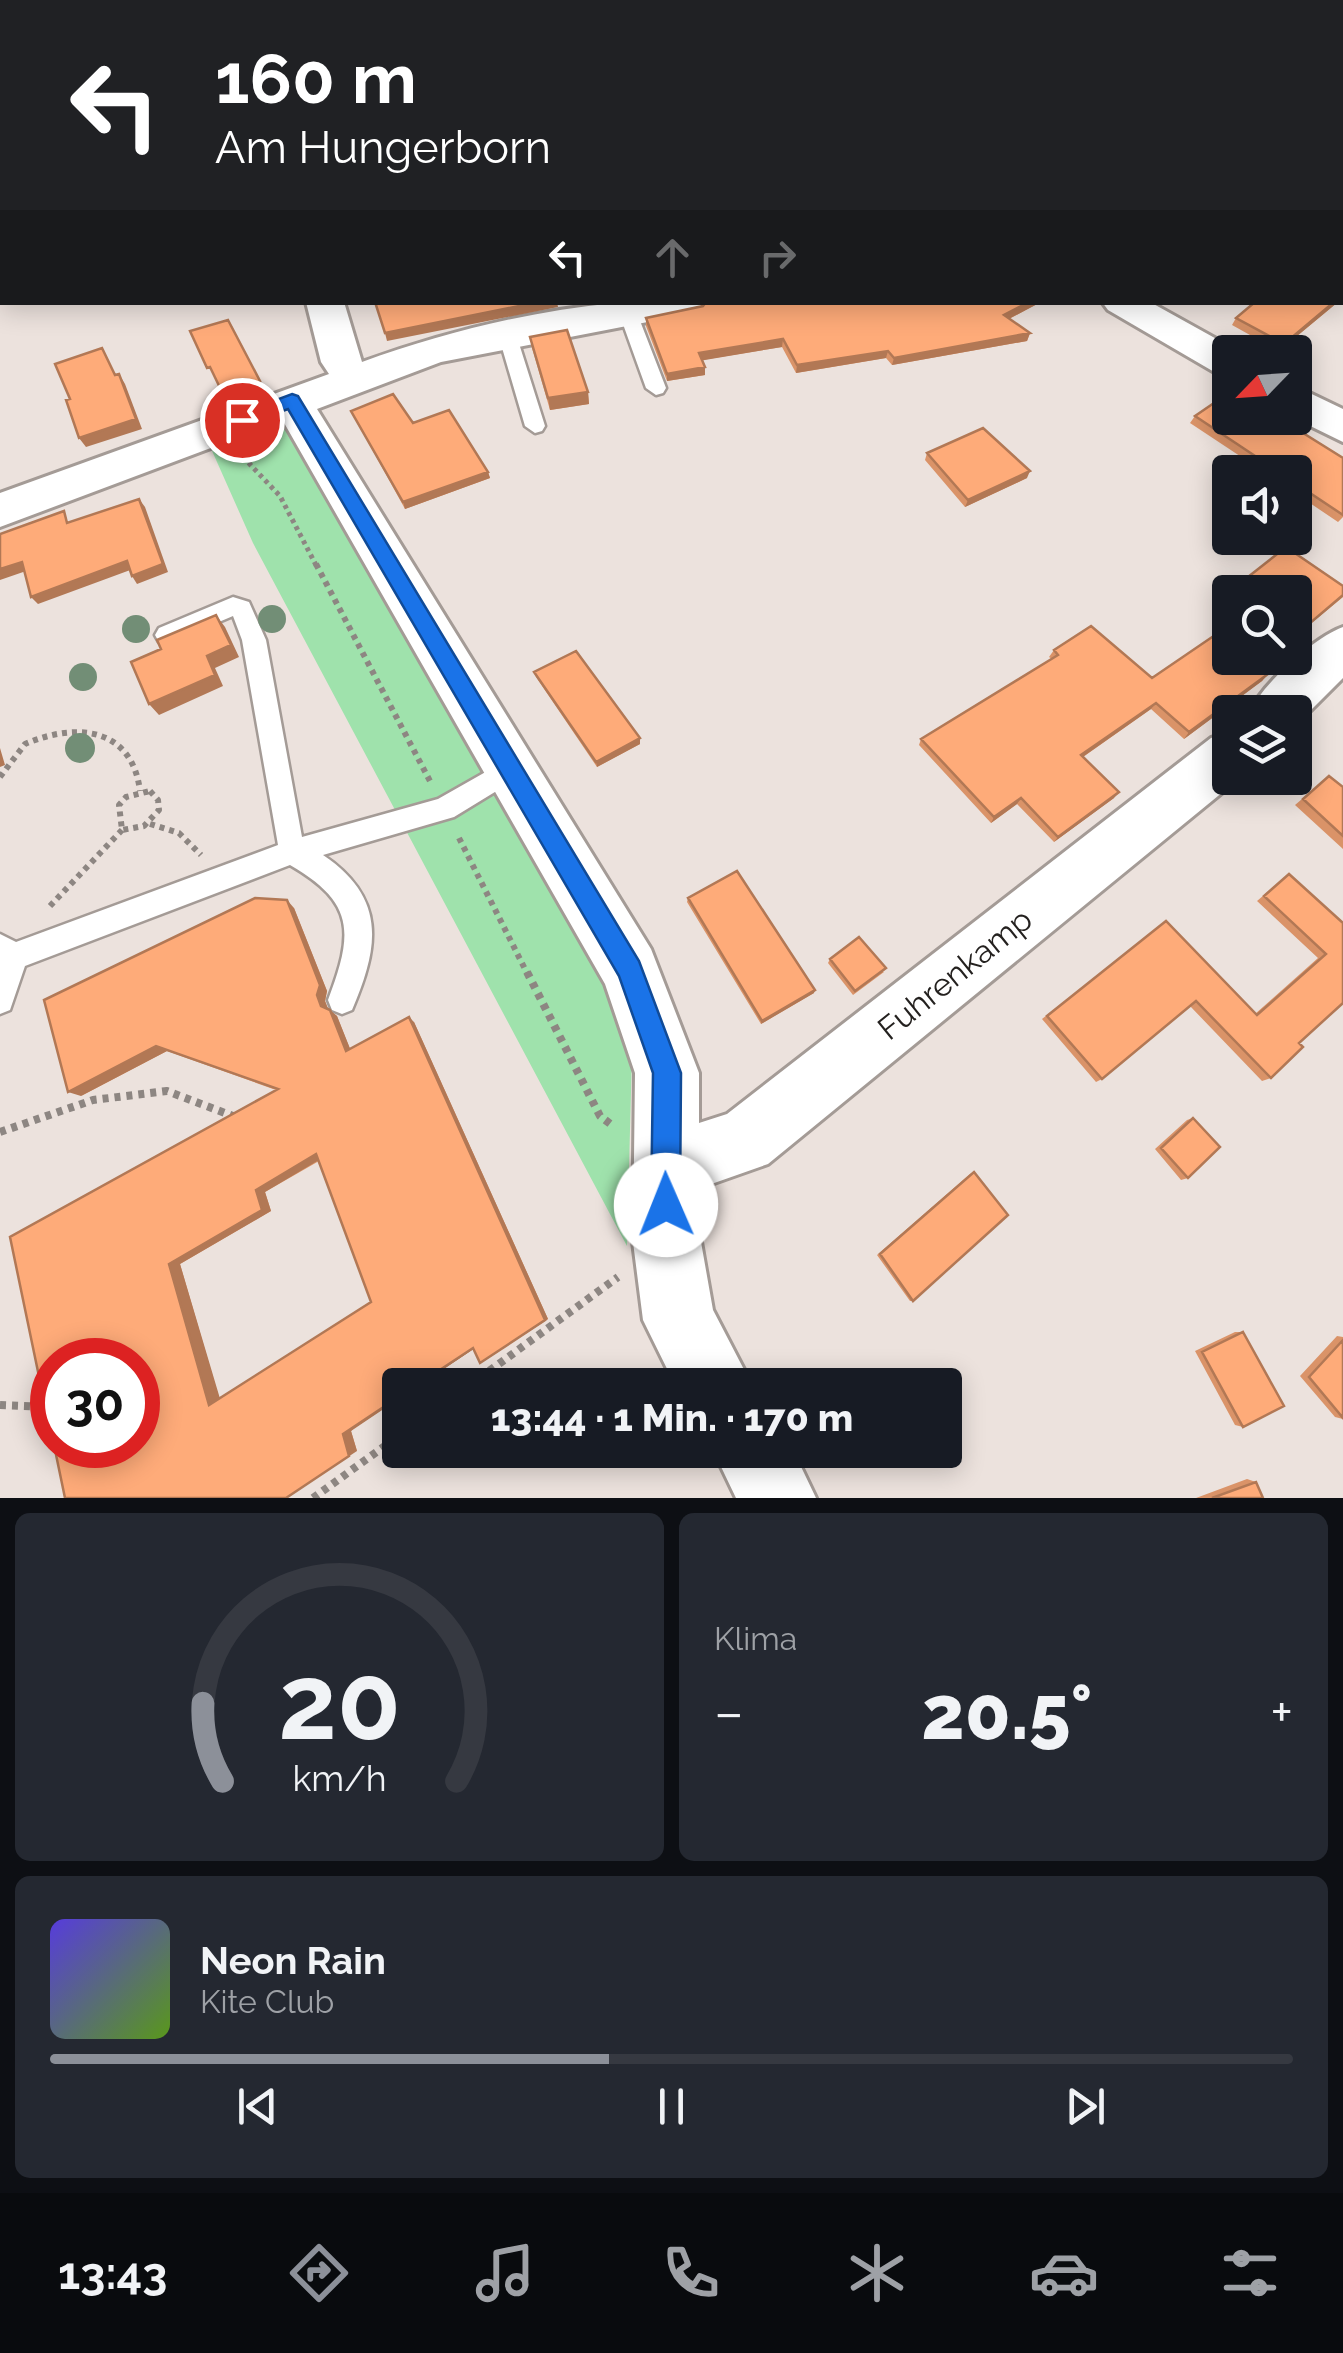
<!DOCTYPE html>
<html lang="de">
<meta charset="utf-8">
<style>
:root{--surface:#171b24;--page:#242831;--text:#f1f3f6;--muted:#9ea1a6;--line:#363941;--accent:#8c9099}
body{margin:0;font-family:Raleway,sans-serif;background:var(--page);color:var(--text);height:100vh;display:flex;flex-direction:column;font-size:38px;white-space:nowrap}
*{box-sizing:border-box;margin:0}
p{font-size:32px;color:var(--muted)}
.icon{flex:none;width:55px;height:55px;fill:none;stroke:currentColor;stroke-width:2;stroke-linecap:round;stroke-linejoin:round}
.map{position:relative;height:1498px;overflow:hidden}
.drawer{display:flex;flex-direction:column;gap:15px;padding:15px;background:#0d0f14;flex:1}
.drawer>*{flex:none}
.guide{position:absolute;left:0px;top:0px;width:1345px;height:305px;box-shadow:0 5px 25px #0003;background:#202124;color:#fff;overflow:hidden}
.needle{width:65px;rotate:245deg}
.buttons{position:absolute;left:1212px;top:335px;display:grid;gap:20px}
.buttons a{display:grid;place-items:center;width:100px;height:100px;border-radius:10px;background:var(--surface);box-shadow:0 5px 25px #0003;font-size:50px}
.speed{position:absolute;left:30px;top:1338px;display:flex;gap:20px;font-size:50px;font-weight:700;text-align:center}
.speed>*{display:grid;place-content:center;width:130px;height:130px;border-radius:50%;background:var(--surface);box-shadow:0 5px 25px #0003;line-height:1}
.speed .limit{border:15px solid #d22;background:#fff;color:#111}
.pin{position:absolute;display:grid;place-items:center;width:85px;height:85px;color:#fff;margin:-42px;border:5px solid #fff;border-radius:50%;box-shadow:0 2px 10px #0007}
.me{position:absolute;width:110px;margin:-55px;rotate:359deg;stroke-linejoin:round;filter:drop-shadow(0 0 8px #0008)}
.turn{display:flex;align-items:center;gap:35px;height:210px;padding:0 50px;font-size:45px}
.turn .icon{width:130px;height:130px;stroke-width:2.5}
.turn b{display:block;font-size:70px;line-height:85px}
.lanes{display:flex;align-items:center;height:95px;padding:0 50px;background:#0003;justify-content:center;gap:50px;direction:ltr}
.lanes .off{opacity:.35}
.big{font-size:75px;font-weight:800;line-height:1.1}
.drawer .card{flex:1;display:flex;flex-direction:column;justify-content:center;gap:15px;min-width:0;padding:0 35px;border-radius:15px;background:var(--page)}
.drawer .dial{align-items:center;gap:0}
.dial svg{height:260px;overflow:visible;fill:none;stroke:var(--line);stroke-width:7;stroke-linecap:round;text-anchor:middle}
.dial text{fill:var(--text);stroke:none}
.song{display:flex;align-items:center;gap:30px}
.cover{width:120px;height:120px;border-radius:15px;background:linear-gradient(135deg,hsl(250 70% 55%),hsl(90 70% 35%))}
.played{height:10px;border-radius:5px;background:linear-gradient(90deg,var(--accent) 45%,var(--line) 45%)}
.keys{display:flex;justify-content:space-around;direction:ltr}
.heat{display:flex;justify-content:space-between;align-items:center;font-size:55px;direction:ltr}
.drawer .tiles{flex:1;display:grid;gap:15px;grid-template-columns:1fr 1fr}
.card:last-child{grid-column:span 2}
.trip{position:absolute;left:382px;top:1368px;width:580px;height:100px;border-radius:10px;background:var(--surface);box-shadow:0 5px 25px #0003;font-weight:800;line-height:100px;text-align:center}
.tabs{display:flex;height:160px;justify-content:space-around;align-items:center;background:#090b0e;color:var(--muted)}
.tabs .icon{width:70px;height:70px}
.tabs .selected{color:var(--accent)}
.tabs b{font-size:45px;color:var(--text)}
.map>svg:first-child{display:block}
.green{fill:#9fe2ac}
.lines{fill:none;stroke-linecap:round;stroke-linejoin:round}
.service-casing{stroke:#a49b96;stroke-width:5}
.minor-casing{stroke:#a49b96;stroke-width:6}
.path-far2{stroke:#8d8682;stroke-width:5;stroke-dasharray:4 4;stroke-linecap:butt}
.path-far1{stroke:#8d8682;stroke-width:6;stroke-dasharray:5 5;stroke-linecap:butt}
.path{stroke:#8d8682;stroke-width:8;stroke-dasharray:6 6;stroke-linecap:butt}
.service{fill:#fff;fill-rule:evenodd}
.minor{fill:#fff;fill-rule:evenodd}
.tree{fill:#728e76}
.wall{fill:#da9368;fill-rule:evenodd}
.shaded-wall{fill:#b27855}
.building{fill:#feab79;stroke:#b27855;stroke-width:2.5;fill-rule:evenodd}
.route{fill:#1a73e8;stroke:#114b97;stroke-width:2.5}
.labels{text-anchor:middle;stroke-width:8;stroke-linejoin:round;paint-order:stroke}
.street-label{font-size:32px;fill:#24211f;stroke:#fff}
</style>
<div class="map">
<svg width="1343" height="1498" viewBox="0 0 1343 1498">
<rect width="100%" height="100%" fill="#ece2dd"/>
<path class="green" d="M815 0H1343V193L1342 2Z
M258 425 288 429 633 1015 627 1246 253 543 209 444Z"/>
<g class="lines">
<defs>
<path id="service" d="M628 307 637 313 666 388 663 393 656 395 646 388 619 313Z
M507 328 516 334 545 426 542 431 535 433 525 426 498 334Z
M233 597 249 602 266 640 302 837 438 799 512 757 521 760 525 768 521 776 454 817 323 855C387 898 379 947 352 1010L342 1014 332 1010 328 1000C353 934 356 903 290 865L25 966 10 1010 0 1014V934L16 942 278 845 242 640 233 616 167 644 159 642 155 635 159 628Z"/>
<path id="minor" d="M306 302H344L362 362C442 333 530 311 615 303 646 300 677 302 708 302L702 310 689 314 441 362 317 409 651 949 699 1073V1123L727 1114 1211 738 1230 731V778H1240L768 1164 700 1188 701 1242 713 1310 752 1385H675L643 1320 633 1242 635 1073 605 984 283 421 0 527V493L329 374 321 362Z
M1102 302H1150L1240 352H1230V377L1216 373 1108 310Z
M1295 386 1343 409V442L1294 418Z
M1343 627V678L1295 726V712H1250C1261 685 1315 637 1343 627Z
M713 1450H793L816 1498H736Z"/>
</defs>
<use href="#service" class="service-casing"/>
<use href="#minor" class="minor-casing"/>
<path class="path-far2" d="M243 457 280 496 317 567"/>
<path class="path-far1" d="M316 564 431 783
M0 777 25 744C76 722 132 727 140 791
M150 791 158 800 159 810 144 826 122 830 119 805 126 797Z
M150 824 179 833 201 855
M459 838 528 975
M50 906 122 830"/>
<path class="path" d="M527 972 600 1116 613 1126
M0 1132 93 1100 167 1091 238 1118
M470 1385 618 1277
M0 1405 52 1407
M313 1498 400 1435"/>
<use href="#service" class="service"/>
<use href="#minor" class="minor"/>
</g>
<g class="tree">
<circle cx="272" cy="619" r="14"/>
<circle cx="136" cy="629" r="14"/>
<circle cx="83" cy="677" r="14"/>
<circle cx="80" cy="748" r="15"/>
</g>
<path class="wall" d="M706 302H1041L1009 319 1030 333 1027 341 892 365 886 358 796 373 782 347 702 360 705 375 667 381 646 326V318L703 306Z
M1338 302 1279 351 1232 325 1236 318Z
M530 337 588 392 589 404 550 410 532 348Z
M351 411 413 423 488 472 490 478 405 509Z
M1195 416 1343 458V517L1338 522 1295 493V472H1264L1190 423Z
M927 453 1027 478 965 507 925 460Z
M1248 577 1343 586V597L1303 630 1295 624V592H1254H1255L1243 583Z
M1054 650 1152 678 1268 674 1262 681 1184 739 1151 709 1083 757 1114 798 1054 842 1017 804 991 823 919 745 921 739 1052 659 1049 657Z
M534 672 640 738V744L597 767 536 677Z
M1329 776 1343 787V849L1295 805Z
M1289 874 1343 923 1299 1043 1271 1078 1262 1081 1190 1006 1102 1079 1096 1082 1042 1019 1166 921 1255 1014 1318 958 1257 901Z
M688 898 814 993 761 1024 687 902Z
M294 908 327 991 325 1001 328 1009 337 1016 350 1049 414 1022 548 1319 484 1361 480 1363 473 1349 420 1385H400L351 1431 357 1451 52 1360 276 1090 167 1051 81 1096ZM319 1161 371 1302 219 1398 180 1264 271 1211 265 1192Z
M830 959 884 972 853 995 828 963Z
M1193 1118 1188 1178 1181 1180 1155 1149 1187 1120Z
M974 1172 913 1301H910L877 1255 970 1174Z
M1235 1332H1243V1427L1235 1425 1195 1351Z
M1337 1336 1343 1337V1419L1335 1417 1300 1376Z
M1247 1479 1256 1482 1263 1498H1196Z"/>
<path class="shaded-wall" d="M539 302H557L558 307 387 341 385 333Z
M1029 302H1041L1001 323 1004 315Z
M1334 302H1338L1279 351 1284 344Z
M1030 333 1027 341 892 365 894 358Z
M783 339 782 347 699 361V353Z
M888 351 886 358 796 373 797 365Z
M705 367V375L667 381V374Z
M119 374 125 384 142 429 86 447 79 438Z
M260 381 265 393 229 406 223 394Z
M588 392 589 404 550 410 548 398Z
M1030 471 1027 478 965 507 968 500Z
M488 472 490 478 405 509 403 502Z
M139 499 145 507 168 572 137 584 132 576Z
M127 561 133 569 38 604 31 597Z
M22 562 29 570 0 580V569Z
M216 615 225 627 239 657 215 668 223 686 159 715 149 704 207 656Z
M1268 674 1262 681 1184 739 1189 732Z
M1156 703 1151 709 1077 761 1081 755Z
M640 738V744L597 767 596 762Z
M0 748 5 765 0 767Z
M1119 792 1114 798 1054 842 1058 837Z
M1021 798 1017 804 991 823 994 817Z
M287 900 294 908 327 991 325 1001 329 1011 321 1006Z
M815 990 814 993 761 1024 762 1021Z
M330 1010 337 1016 353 1056 346 1051Z
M409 1017 414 1022 548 1319 480 1363Z
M156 1046 167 1051 81 1096 68 1092Z
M316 1154 324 1157 265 1192 271 1211 180 1264 221 1402 209 1405 169 1264 256 1190Z
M478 1346 420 1385H417L473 1348Z
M400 1396V1398L351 1431 357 1451 286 1498 343 1434Z"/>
<path class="building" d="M0 0H199L201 2H2V108L0 109Z
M287 0H637L644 2H289Z
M375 302H539L385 333Z
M706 302H1029L1004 315 1030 333 894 358 888 351 797 365 783 339 699 353 705 367 667 374 646 318 703 306Z
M1255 302H1334L1284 344 1236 318Z
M228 320 260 381 223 394 210 367 207 368 190 331Z
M567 330 588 392 548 398 530 337Z
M102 348 115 375 119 374 136 419 79 438 66 400 70 399 55 364Z
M1230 392V418H1279L1343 458V515L1295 483V472H1279L1195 416Z
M393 394 413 423 449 410 488 472 403 502 351 411Z
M983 428 1030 471 968 500 927 453Z
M139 499 163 564 132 576 127 561 31 597 22 562 0 569V534L64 511 67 523Z
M1286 547 1343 586V595L1309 624 1295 613V592H1265L1258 588 1261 586 1248 577Z
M216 615 231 645 207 656 215 675 149 704 131 662 161 649 157 640Z
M1091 626 1152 678 1218 633 1230 643V658H1248L1268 674 1189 732 1156 703 1081 755 1119 792 1058 837 1021 798 994 817 921 739 1058 655 1054 650Z
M576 651 640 738 596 762 534 672Z
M1329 776 1343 787V836L1303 799Z
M737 871 815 990 762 1021 688 898Z
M1289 874 1343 923V1003L1299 1043 1303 1047 1271 1078 1196 1001 1102 1079 1047 1016 1166 921 1257 1015 1326 954 1264 896Z
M255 898 287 900 320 985 317 995 321 1006 330 1010 346 1051 409 1017 545 1320 480 1363 473 1348 417 1385H400V1396L343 1434 349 1456 286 1498H65L54 1445H138V1360H52V1439L10 1237 278 1089 156 1046 68 1092 44 1000ZM316 1154 371 1302 209 1405 169 1264 262 1210 256 1190Z
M859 937 886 968 855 991 830 959Z
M1193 1118 1220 1147 1188 1178 1161 1148Z
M974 1172 1008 1215 913 1301 880 1254Z
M1243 1332 1284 1406 1243 1427 1202 1352Z
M1343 1340V1418L1309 1377Z
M1256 1482 1263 1498H1212Z"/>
<path class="route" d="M292 394 298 396 639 961 681 1073 680 1205 676 1215 666 1220 655 1215 651 1205 653 1073 619 976 288 409 242 426 233 420 236 415Z"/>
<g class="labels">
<g class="street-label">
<text transform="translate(955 974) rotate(-39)" y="11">Fuhrenkamp</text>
</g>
</g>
</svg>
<div class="buttons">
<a><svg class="needle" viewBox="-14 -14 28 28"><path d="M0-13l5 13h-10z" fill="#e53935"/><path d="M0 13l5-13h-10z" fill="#9ea1a6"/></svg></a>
<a><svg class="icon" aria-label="sound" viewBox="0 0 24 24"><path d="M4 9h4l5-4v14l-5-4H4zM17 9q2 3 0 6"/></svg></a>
<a><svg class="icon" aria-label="search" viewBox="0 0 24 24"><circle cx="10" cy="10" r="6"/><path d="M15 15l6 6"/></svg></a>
<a><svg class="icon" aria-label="layers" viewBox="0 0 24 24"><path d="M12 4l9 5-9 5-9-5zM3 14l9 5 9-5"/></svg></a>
</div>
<div class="speed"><div class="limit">30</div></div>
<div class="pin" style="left:242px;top:420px;background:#d93025"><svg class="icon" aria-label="arrive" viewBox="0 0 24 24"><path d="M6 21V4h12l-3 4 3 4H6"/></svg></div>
<svg class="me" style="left:666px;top:1205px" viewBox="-20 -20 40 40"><circle r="19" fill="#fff"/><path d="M0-13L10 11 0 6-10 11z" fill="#1a73e8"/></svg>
<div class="trip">13:44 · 1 Min. · 170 m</div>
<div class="guide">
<div class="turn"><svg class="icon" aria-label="left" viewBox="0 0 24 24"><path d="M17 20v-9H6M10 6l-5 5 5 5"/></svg><div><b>160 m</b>Am Hungerborn</div></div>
<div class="lanes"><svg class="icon" aria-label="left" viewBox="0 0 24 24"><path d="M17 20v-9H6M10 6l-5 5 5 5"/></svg><svg class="icon off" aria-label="ahead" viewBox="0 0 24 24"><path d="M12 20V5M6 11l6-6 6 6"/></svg><svg class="icon off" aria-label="right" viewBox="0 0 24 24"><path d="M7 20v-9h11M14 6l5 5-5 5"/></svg></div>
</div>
</div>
<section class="drawer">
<div class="tiles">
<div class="card dial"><svg viewBox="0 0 100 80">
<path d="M14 69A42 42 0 1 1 86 69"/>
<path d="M14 69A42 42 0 0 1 8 45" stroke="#8c9099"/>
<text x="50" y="56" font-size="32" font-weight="700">20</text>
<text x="50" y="72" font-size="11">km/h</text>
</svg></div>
<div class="card"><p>Klima</p>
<div class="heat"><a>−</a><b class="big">20.5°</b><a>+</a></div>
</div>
<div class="card">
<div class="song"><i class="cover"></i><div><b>Neon Rain</b><p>Kite Club</p></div></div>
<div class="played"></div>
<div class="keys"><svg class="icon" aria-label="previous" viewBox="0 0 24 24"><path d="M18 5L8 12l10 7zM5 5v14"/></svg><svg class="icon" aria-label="pause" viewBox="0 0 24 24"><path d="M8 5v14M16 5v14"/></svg><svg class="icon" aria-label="next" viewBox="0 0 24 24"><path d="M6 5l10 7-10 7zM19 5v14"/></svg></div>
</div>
</div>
</section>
<nav class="tabs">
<b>13:43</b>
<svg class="icon selected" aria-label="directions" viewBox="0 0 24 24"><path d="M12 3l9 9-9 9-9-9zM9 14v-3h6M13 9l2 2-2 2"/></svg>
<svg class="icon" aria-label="music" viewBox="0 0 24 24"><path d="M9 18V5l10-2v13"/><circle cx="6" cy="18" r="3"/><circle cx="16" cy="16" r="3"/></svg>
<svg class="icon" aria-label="phone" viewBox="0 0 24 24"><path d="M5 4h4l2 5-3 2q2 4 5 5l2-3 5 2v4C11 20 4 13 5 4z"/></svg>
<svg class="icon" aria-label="climate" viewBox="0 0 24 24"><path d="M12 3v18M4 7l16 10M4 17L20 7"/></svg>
<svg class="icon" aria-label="car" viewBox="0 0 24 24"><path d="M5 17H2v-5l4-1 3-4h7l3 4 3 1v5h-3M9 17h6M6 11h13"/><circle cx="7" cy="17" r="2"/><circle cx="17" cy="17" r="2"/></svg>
<svg class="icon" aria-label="filters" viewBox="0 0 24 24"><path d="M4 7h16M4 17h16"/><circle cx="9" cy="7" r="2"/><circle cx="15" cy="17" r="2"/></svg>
</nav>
